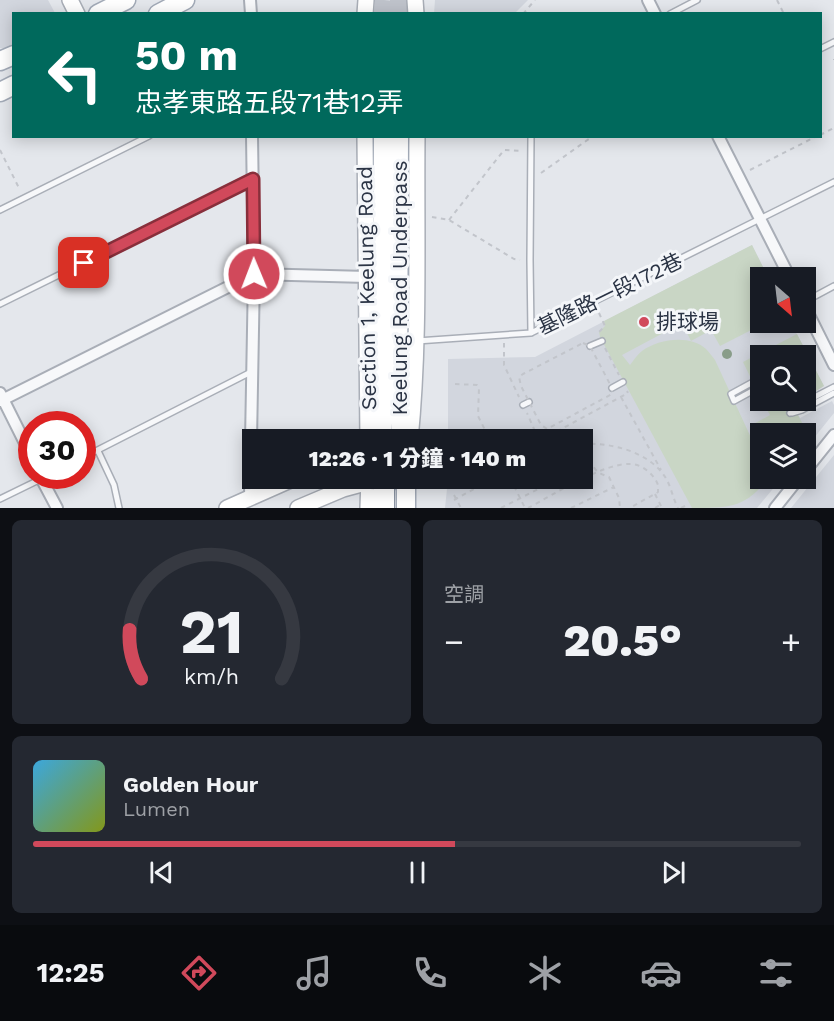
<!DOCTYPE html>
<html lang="zh-TW">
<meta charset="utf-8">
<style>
:root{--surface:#171b24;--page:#242831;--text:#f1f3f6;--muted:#9ea1a6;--line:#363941;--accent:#d1495b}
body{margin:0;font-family:"Work Sans","Noto Sans TC",sans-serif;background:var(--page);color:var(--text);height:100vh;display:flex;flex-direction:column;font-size:22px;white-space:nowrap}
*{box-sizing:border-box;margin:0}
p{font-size:20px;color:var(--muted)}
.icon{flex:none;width:33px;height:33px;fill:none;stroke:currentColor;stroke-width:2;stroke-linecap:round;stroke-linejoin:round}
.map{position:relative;height:508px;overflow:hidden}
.side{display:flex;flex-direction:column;gap:12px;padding:12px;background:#0d0f14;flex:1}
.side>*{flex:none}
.guide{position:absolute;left:12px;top:12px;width:810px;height:126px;border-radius:0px;box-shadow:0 3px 15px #0003;background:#00695c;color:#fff;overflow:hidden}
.needle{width:39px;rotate:152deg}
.fabs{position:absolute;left:750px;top:267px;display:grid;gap:12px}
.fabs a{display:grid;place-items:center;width:66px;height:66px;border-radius:0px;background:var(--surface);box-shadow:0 3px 15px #0003;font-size:30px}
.speed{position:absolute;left:18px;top:411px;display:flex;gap:12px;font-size:30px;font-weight:700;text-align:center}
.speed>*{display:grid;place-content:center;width:78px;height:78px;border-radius:50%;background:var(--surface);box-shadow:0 3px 15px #0003;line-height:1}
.speed .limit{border:9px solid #d22;background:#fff;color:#111}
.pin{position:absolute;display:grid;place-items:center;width:51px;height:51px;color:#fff;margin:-26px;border-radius:12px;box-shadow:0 3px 9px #0006}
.me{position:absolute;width:66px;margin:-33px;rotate:359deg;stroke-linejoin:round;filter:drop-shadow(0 0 4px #0008)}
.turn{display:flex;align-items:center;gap:21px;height:126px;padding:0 24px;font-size:27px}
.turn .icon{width:78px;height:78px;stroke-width:2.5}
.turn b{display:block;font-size:42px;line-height:51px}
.big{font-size:45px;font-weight:800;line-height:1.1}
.side .tile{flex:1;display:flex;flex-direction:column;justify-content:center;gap:9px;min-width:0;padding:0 21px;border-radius:9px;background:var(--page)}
.side .dial{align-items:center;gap:0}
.dial svg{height:156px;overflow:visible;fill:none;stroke:var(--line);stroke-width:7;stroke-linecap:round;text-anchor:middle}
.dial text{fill:var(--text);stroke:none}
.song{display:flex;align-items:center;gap:18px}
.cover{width:72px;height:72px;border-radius:9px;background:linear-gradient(135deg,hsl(200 70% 55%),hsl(70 70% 35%))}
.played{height:6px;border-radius:3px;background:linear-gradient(90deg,var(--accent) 55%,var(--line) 55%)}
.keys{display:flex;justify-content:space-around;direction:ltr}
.heat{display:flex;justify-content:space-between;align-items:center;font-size:33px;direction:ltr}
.side .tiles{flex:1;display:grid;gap:12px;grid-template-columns:1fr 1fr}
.tile:last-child{grid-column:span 2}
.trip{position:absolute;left:242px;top:429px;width:351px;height:60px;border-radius:0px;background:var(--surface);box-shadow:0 3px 15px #0003;font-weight:800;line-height:60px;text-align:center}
.menu{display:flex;height:96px;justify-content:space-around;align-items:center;background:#090b0e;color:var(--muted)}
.menu .icon{width:42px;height:42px}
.menu .on{color:var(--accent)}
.menu b{font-size:27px;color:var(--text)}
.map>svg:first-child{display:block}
.built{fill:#d2d6de}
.green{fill:#c9d6c5}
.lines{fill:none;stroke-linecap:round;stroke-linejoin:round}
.primary-tunnel{stroke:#bfc3cb;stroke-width:18;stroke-dasharray:18 9;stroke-linecap:butt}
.lane-casing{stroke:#a9aeb7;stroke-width:8}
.street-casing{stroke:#a9aeb7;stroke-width:14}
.secondary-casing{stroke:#a9aeb7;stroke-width:18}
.primary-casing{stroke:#a3abb8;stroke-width:21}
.highway-casing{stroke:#8b94a3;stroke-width:22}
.path{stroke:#c2c5cb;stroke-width:2;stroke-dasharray:4.5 4.5;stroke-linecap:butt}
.lane{stroke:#f7f8fa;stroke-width:5}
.street{stroke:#f7f8fa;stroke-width:10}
.secondary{stroke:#fff;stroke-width:15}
.primary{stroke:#fff;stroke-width:18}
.highway{stroke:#fff;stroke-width:20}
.tree{fill:#899d89}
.route-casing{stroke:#882f3b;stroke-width:15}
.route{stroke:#d1495b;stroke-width:10}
.poi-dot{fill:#d1495b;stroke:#f4f6f9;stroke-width:2}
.labels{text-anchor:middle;stroke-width:6;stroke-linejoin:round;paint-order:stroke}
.street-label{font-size:21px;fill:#2b3445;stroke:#f4f6f9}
.poi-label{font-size:21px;fill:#2b3445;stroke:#f4f6f9;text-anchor:start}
</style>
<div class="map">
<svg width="834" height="508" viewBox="0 0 834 508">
<rect width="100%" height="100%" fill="#e4e7ec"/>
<path class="built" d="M0 0H48L55 13 14 14 13 44 6 48H0Z
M435 0H528L515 13 434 14Z
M752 245 768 277 760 278V322L791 323 824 386 806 397V356H760V400L798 401 792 404 800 418 832 401 834 405V413L806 448V434H760V478L781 479 757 508H445L448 479 582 478V440L448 439V359L535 357Z
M834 455V508H791Z"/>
<path class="green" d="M752 245 768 277 760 278V322L765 323 720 346 711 330 691 341 682 323 622 355 630 365C633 361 637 355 642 351 658 339 690 334 706 349 709 352 712 356 715 360L760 457V478L765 479 766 481C745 508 727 508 692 508L600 337 599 332 605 326 604 321Z
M797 334 824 386 806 397V356H760V397L743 362Z
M762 401H798L792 404 812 441 806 448V434H760V446L750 426 770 415Z"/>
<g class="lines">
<path class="primary-tunnel" d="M383 14 384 0
M399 14V0"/>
<defs>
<path id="lane" d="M670 14 697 0
M820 49 834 42
M0 210 149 136
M806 301 834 286
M0 304 253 179
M531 333 530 260 531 136
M417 341 531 333 834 182
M590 346 602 341
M753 382 756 389 734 401 731 394Z
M612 388 623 382
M523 405 529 402
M790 413 799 405 834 387
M792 413 802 410 834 393
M98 451 114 485 119 508
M82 458 251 372
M0 499 47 476"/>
<path id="street" d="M250 0 251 14
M648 0 655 14
M718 136 790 278
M806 309 834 365
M0 393 32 457
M0 401 254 274 367 277
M806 470 834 435
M40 476 57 508
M250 496 254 274 252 136
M775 508 799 478"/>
<path id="secondary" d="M70 0 77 14
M415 0 416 14
M365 14 366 0
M365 136 368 440
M410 440C420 339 416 237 417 136
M227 508 295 478
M298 508 343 489 369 482 406 481
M368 508 369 478"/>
<path id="primary" d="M98 14 126 0
M158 14 185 0
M0 61 14 55
M0 92 14 85
M399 136 398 404 402 440
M383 440 381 404 383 136
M406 508V478"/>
<path id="highway" d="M384 481V508"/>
</defs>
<use href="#lane" class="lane-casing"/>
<use href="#street" class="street-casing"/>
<use href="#secondary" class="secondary-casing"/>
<use href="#primary" class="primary-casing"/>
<use href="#highway" class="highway-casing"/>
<path class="path" d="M777 0 784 14
M523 14 535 0
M834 59V60
M820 135 834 128
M0 150 20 190
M750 170 817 136
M541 173 593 136
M432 217 449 220 514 259 520 260
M449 220 504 150 522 151
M599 313 605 326 599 332
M504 343V365L519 397
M583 343 590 346 612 388V394L547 429 541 425 521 386 519 377 523 374Z
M605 348 619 375
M455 384 477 385 479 388 478 416 490 440
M621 397 661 470
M478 440 486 433
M517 440 534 429 527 413
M541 440 628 393 627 391
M582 444C609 442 646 451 663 474 671 484 672 497 678 508
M589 450C593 467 592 471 609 477L619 498 620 508
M510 478 525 508
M448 479V478
M454 484 464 478
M655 494 662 508
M454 495 461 508
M454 500 494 478
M501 508 556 480 569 485
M528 508C553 495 603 463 630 464 642 464 654 474 658 485V492L630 508
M571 508 614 487
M655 508 660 505
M681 508 689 504"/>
<use href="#lane" class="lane"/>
<use href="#street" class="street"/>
<use href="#secondary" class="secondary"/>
<use href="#primary" class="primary"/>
<use href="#highway" class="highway"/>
</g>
<circle class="tree" cx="727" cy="354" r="5"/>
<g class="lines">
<defs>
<path id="route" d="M84 263 253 179 254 274"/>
</defs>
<use href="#route" class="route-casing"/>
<use href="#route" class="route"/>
</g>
<circle class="poi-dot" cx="644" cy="322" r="6"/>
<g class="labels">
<g class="street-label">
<text transform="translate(367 288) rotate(-91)" y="7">Section 1, Keelung Road</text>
<text transform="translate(400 288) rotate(-90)" y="7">Keelung Road Underpass</text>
<text transform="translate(610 294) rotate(-26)" y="7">基隆路一段172巷</text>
</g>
<g class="poi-label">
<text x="656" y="329">排球場</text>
</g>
</g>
</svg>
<div class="fabs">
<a><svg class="needle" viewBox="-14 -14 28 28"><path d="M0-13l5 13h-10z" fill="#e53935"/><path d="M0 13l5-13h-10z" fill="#9ea1a6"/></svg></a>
<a><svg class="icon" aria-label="search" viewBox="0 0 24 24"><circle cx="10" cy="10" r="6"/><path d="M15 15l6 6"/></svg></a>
<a><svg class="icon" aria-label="layers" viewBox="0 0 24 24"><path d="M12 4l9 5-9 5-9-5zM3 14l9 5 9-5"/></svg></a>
</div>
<div class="speed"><div class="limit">30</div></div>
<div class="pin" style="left:84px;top:263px;background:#d93025"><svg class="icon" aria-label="arrive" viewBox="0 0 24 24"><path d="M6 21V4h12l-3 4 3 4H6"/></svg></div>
<svg class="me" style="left:254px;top:274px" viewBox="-20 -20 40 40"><circle r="17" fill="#d1495b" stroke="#fff" stroke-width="3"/><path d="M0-11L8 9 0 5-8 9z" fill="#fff"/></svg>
<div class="trip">12:26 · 1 分鐘 · 140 m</div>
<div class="guide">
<div class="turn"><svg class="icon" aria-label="left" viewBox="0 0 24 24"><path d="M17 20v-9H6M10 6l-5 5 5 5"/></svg><div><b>50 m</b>忠孝東路五段71巷12弄</div></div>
</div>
</div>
<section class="side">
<div class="tiles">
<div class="tile dial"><svg viewBox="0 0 100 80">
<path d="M14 69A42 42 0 1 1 86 69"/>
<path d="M14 69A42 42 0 0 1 8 44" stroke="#d1495b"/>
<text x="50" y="56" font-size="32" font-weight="700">21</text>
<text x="50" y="72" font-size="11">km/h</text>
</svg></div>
<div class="tile"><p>空調</p>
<div class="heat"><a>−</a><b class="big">20.5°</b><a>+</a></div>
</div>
<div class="tile">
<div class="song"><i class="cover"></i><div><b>Golden Hour</b><p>Lumen</p></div></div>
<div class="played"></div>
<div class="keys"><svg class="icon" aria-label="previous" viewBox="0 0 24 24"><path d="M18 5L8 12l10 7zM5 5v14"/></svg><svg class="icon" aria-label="pause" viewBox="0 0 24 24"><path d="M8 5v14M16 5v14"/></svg><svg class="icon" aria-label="next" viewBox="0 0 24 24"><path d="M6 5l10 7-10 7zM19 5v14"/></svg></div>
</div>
</div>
</section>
<nav class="menu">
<b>12:25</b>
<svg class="icon on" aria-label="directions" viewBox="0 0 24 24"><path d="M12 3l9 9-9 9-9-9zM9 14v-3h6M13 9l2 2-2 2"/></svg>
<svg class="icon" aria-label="music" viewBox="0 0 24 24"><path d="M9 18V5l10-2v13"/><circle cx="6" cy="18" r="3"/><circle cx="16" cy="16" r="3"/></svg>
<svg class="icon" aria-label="phone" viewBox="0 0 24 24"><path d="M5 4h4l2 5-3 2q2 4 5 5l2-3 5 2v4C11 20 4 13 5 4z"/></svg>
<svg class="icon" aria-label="climate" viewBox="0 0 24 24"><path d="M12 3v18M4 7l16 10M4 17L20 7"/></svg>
<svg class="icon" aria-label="car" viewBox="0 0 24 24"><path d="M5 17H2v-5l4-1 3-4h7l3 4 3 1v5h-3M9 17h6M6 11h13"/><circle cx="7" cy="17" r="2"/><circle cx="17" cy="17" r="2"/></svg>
<svg class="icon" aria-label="filters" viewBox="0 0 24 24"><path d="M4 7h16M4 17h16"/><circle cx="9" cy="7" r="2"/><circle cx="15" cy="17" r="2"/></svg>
</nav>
